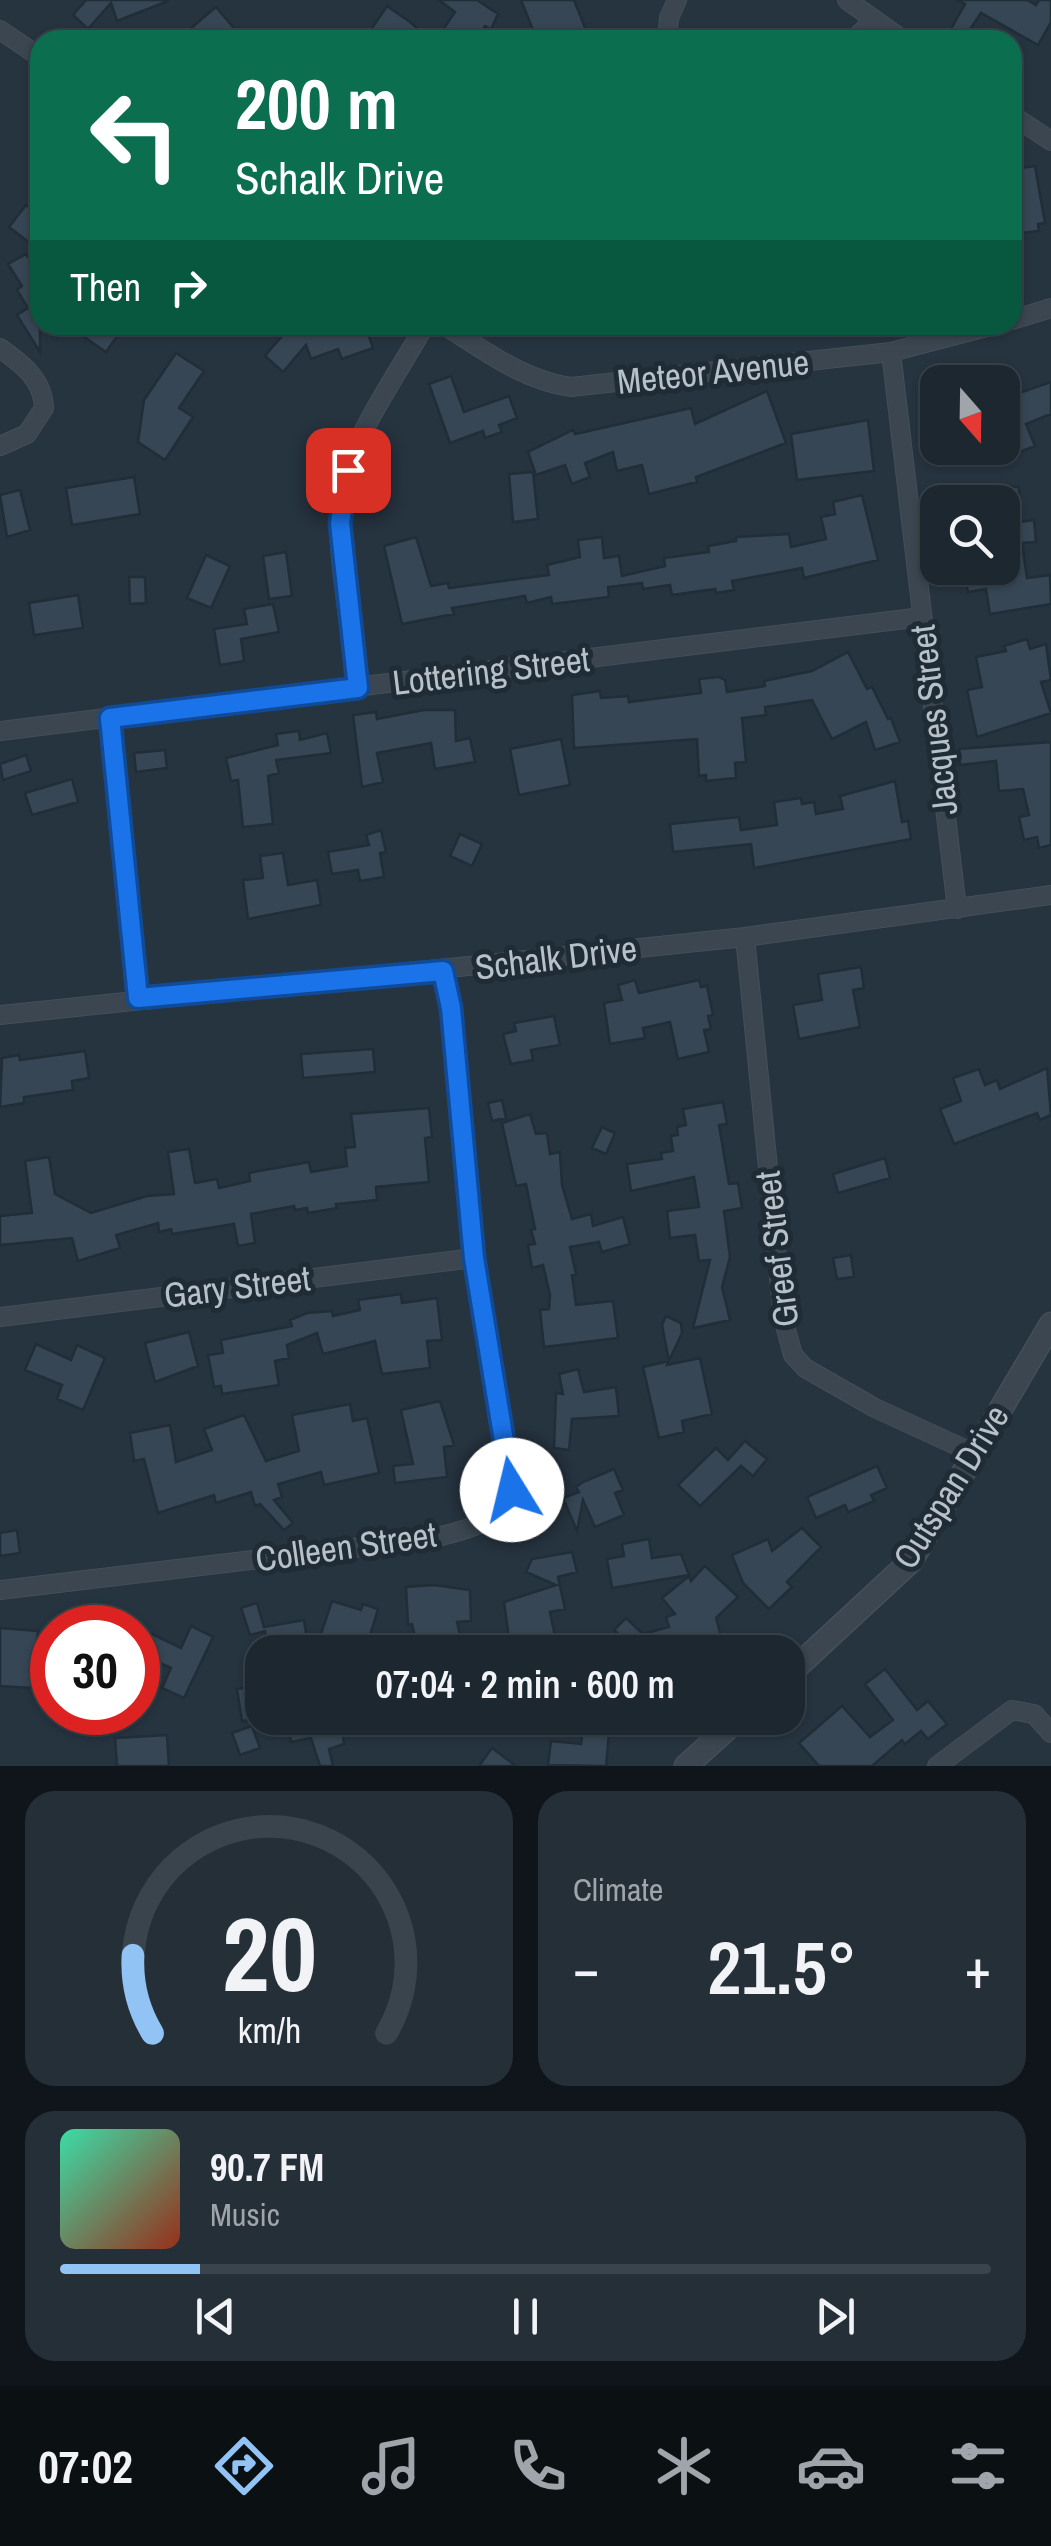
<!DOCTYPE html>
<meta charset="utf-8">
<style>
:root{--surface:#1c2730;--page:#252f38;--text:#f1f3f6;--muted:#a0a5ab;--line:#3a444c;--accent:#91c3f5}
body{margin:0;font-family:"Archivo Narrow",sans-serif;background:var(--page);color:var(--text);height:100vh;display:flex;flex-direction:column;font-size:38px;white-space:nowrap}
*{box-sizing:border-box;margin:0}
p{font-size:32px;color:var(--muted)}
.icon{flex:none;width:55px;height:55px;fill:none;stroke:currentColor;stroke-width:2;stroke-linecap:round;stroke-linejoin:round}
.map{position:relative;height:1766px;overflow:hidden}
.sheet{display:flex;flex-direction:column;gap:25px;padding:25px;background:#0f151a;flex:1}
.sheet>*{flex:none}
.top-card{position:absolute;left:30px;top:30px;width:992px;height:305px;border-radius:30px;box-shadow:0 2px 8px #0004,0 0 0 2px var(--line);background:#0b6e4f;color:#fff;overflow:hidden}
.needle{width:65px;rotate:160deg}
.controls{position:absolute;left:920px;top:365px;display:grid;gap:20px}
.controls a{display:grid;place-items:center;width:100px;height:100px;border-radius:20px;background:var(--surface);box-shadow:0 2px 8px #0004,0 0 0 2px var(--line);font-size:50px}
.speed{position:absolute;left:30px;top:1605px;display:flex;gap:20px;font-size:50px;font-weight:700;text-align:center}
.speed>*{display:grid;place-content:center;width:130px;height:130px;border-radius:50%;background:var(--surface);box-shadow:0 2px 8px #0004,0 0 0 2px var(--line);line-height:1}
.speed .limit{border:15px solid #d22;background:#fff;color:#111}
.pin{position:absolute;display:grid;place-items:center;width:85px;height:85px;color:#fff;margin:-42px;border-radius:20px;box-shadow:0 5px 15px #0006}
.me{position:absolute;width:110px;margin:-55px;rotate:351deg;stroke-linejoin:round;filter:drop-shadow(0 0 8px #0008)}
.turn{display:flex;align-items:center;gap:35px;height:210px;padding:0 40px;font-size:45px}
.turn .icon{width:130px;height:130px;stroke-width:2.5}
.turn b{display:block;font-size:70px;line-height:85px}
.then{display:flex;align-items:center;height:95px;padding:0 40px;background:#0003;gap:20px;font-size:38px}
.big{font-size:75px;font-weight:600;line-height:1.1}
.sheet .tile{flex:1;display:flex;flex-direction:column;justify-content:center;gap:15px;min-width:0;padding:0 35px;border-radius:30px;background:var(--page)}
.sheet .dial{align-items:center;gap:0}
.dial svg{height:260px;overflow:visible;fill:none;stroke:var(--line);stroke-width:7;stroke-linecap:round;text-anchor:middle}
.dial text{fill:var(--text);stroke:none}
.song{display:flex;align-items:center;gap:30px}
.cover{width:120px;height:120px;border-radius:15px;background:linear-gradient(135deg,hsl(160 70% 55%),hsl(10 70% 35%))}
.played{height:10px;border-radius:5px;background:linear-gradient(90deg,var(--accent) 15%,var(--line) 15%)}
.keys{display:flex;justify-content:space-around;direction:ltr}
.heat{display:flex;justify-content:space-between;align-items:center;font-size:55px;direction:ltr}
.sheet .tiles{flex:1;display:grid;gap:25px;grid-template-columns:1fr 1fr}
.tile:last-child{grid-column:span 2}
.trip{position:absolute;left:245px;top:1635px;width:560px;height:100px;border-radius:30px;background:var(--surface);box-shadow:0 2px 8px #0004,0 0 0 2px var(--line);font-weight:600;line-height:100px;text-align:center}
.dock{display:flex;height:160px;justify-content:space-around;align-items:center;background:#0b1013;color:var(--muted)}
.dock .icon{width:70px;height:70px}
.dock .selected{color:var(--accent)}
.dock b{font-size:45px;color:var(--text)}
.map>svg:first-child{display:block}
.building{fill:#364654;stroke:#212d37;stroke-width:2.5}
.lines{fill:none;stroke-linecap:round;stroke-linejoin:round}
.minor-casing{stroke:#444f59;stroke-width:20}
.tertiary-casing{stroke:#444f59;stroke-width:25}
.minor{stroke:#3b4650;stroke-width:18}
.tertiary{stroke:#3b4650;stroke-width:22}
.route-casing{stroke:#114b97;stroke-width:25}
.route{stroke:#1a73e8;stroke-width:18}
.labels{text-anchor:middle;stroke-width:10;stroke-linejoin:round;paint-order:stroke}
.street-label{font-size:35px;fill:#b7c1ca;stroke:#1f2b35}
</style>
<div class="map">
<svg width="1051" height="1766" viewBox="0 0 1051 1766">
<rect width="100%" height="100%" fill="#263440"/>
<path class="building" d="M86 0H168V1L117 21 111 3 88 29 73 15Z
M439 0H477L498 14 491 29 485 26 476 40H436L455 12Z
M521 0H574L590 40H567L565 33 537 40Z
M957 0H1027L1036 5 1039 0H1051V22L1038 45 981 13 965 37 951 29 965 4Z
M387 6 410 22 431 40H375L368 34Z
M216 7 244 40H177Z
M1035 166 1045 223 1038 224 1039 231 1012 234V169Z
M26 205 40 215V230L30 243 9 227Z
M26 254 40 276V352L17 315 28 308 17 290 22 286 8 264Z
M67 325H125L106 352Z
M314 325H365L373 348 342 359 338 349 311 359 306 345 283 372 265 356 282 336Z
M176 353 204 371 179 408 193 417 165 460 138 442 144 400Z
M1002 368 1014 395 1051 382V414L1026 424 1035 446 1009 456 1002 440Z
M451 376 464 412 509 396 517 418 499 425 502 432 485 438 483 431 450 443 429 384Z
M767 391 786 443 696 477 697 482 649 494 642 465 617 471 613 452 585 463 590 477 572 484 565 465 536 475 528 452 573 430 575 434 691 408 695 424Z
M868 420 874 471 797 480 791 434Z
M533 472 538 519 513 522 509 474Z
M134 477 140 514 72 525 66 488Z
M996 487H1019V522L1034 520 1036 542 1022 543 1027 578 1050 575 1051 604 990 614 986 589 968 592 965 577 1002 571V502H996Z
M20 490 30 530 7 537 0 495Z
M862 495 878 560 804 578 802 568 732 581 734 590 716 593 715 589 672 595 670 585 643 589 642 583 608 587 609 597 552 604 551 597 527 603 525 596 452 608 454 614 402 624 384 546 416 537 431 586 448 583 449 588 549 575 547 565 580 557 578 540 602 537 604 558 619 556 622 576 665 566 664 558 709 552 708 546 736 541V537L789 534 791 547 826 539 821 517 835 514 833 502Z
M286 552 292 596 269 599 263 556Z
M206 555 230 566 211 608 187 598Z
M129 577H145L146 603 130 604Z
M78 595 83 628 34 635 29 603Z
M273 604 279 632 241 639 244 661 220 665 214 629 247 624 244 609Z
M1027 639 1030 649 1046 644 1051 680 1041 682 1051 713 977 737 967 690 982 687 976 657 1006 651 1004 646Z
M848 652 867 689 872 687 888 719 891 718 900 742 875 750 866 722 832 739 812 700 765 707 766 715 742 718 746 762 735 763 736 778 706 781V775L699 776 697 739 574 748 572 695 600 691 601 698 628 696 629 702 701 693 699 679 719 677 725 680 727 692 765 686 764 681 812 671Z
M424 710H455L456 741 470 738 475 762 435 769 431 743 377 753 383 782 362 787 353 715 376 712 377 719Z
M299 731 300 740 327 733 331 753 276 760 279 773 268 776 273 824 243 827 238 780 231 781 226 758 278 745 276 734Z
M561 739 570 785 519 795 510 749Z
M1051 742V845L1039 848 1037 837 1024 840 1019 817 1029 815 1023 789 999 791 996 761 960 765 959 749Z
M165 750 167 768 136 772 134 753Z
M26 755 31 771 3 780 0 764Z
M72 779 78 802 32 815 25 793Z
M895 781 902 822 908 821 911 839 754 868 751 844 673 852 670 824 739 817 741 830 777 825 774 802 801 798 802 804 814 802 816 814 843 809 840 796Z
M381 830 386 852 380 853 384 877 360 881 358 870 332 874 328 852 369 845 366 835Z
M460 834 482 844 472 866 450 856Z
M283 853 288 885 317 880 321 905 248 919 243 880 263 878 260 856Z
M861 967 864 988 853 990 860 1027 799 1039 793 1005 822 1000 818 974Z
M635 980 639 993 699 980 701 987 707 986 713 1015 708 1016 711 1029 704 1030 709 1052 678 1059 670 1022 643 1028 645 1038 610 1044 604 1003 622 1000 618 985Z
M554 1016 560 1045 531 1050 533 1060 511 1064 503 1034 516 1031 514 1023Z
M373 1049 375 1072 303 1078 301 1054Z
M85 1051 89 1078 72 1081 73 1090 24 1097V1103L0 1107 2 1058 19 1055 20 1060Z
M1047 1068 1051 1115 1040 1120 1037 1113 954 1144 940 1109 961 1101 953 1078 979 1069 985 1085 997 1080 1000 1089Z
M502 1100 506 1118 492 1121 488 1103Z
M723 1102 727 1124 719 1125 729 1184 738 1183 742 1208 724 1211 730 1257 722 1287 730 1320 693 1328 710 1260 699 1261 695 1235 670 1238 667 1211 699 1207 694 1177 631 1191 627 1164 662 1159 661 1153 673 1151 671 1136 678 1135 677 1127 686 1125 683 1109Z
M429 1108 432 1137 425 1138 429 1182 376 1187 377 1200 336 1204 337 1208 308 1213 307 1208 295 1210 294 1206 251 1214 255 1243 238 1246 234 1224 172 1234 171 1229 159 1232 158 1223 116 1235 120 1248 78 1261 72 1238 0 1245V1216L32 1213 25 1161 49 1157 55 1194 91 1213 147 1196 174 1194 168 1152 189 1149 195 1183 217 1179 219 1188 250 1181 249 1173 309 1162 311 1172 347 1166 345 1148 355 1147 351 1114Z
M530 1114 536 1134 547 1133 550 1154 560 1152 562 1185 572 1219 591 1214 593 1226 623 1217 630 1244 602 1252 599 1242 570 1247 576 1274 572 1275 576 1305 613 1301 618 1338 544 1347 540 1310 549 1309 550 1295 543 1265 532 1268 528 1245 535 1244 531 1230 535 1229 526 1184 516 1186 502 1123Z
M602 1127 615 1133 606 1154 592 1148Z
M885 1158 890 1178 838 1193 833 1174Z
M851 1255 854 1277 837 1279 833 1258Z
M401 1294 402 1303 437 1298 442 1340 427 1341 430 1368 382 1374 375 1341 323 1354 317 1333 287 1345 289 1358 275 1361 279 1385 222 1394 221 1386 214 1387 208 1355 223 1353 221 1340 292 1326 290 1320 307 1313 332 1311 333 1316 360 1310 358 1300Z
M666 1316 681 1323 682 1333 667 1365 700 1358 712 1414 682 1421 684 1432 659 1438 643 1367 669 1361 662 1325Z
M189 1332 198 1366 155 1382 145 1343Z
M36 1344 71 1360 77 1345 105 1358 83 1410 57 1399 62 1385 25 1370Z
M578 1369 584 1392 616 1387 619 1416 572 1419 569 1450 554 1448 556 1393 563 1394 559 1374Z
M440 1401 454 1445 444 1447 447 1477 395 1483 393 1466 413 1464 401 1410Z
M350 1404 353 1421 367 1418 379 1473 324 1485 321 1472 278 1484 282 1497 274 1500 293 1523 284 1530 260 1504 255 1506 251 1492 216 1503 214 1495 158 1513 144 1459 134 1461 130 1433 170 1425 176 1462 212 1450 204 1429 244 1415 266 1461 299 1451 292 1415Z
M745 1441 767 1459 753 1476 741 1466 700 1506 678 1485 716 1448 728 1460Z
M877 1466 887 1488 871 1495 874 1501 848 1512 845 1505 816 1518 807 1497Z
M614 1469 623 1490 615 1493 624 1515 595 1527 583 1500 577 1531 563 1498 579 1492 576 1487 583 1482Z
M802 1528 821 1547 787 1582 792 1587 769 1609 743 1583 732 1555 768 1539 772 1551Z
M17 1530 20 1553 0 1556V1533Z
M649 1539 652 1558 681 1554 689 1575 612 1588 607 1559 624 1556 622 1544Z
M572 1552 577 1572 558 1577 565 1609 550 1612 555 1636 510 1646 504 1602 556 1585 526 1572 532 1559Z
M705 1566 738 1597 716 1618 722 1640 680 1652H638L614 1630 626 1618 643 1634 669 1627 666 1617 675 1614 662 1598 689 1576 691 1581Z
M434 1585 470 1590 471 1621 457 1622 464 1652H418L412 1624 408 1625 406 1587Z
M332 1601 361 1610 363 1604 378 1609 365 1652H315Z
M257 1603 264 1627 304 1620 309 1652H268L265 1631 250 1635 241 1608Z
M191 1626 213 1637 184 1698 162 1688 171 1668 142 1655 152 1634 181 1648Z
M0 1628 38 1631 32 1688 0 1686Z
M885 1669 917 1710 928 1701 947 1724 928 1739 921 1731 905 1744 902 1740 872 1766H819L799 1743 842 1706 870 1737 893 1720 865 1684Z
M262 1685V1718L242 1721 237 1689Z
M287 1718H341L344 1744 329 1749 333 1766H320L311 1738 291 1742Z
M584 1720 610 1723 606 1766 548 1765 551 1741 581 1744Z
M252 1726 260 1748 240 1755 232 1733Z
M167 1735 169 1766H117L115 1738Z
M492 1748 516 1766H479Z"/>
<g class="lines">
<defs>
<path id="minor" d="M847 0 903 40
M0 30 40 57
M667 40 669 18 677 0
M853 40 874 20
M1012 115 1051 141
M1012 320 1051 308
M444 325C484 350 524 381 571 387L891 352 994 325
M0 348C22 364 43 379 44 408L27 434 0 446
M891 352 957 909
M358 687C352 631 332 542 342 489 352 437 399 372 425 325
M110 718 138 998
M0 731 922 617
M745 937 783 1318 793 1355 805 1368 875 1408 973 1453
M0 1015 745 937 1051 895
M0 1317 474 1258
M0 1590 428 1539C459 1532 501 1524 512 1490L474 1258 451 1008 443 971
M937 1766 1012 1710 1034 1714 1051 1733"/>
<path id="tertiary" d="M788 1675 911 1561 1051 1324
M686 1766 739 1718"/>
</defs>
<use href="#minor" class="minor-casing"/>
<use href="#tertiary" class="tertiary-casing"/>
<use href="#minor" class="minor"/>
<use href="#tertiary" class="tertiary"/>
</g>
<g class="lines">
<defs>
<path id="route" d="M348 470 340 523 358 688 110 718 138 998 443 971 451 1008 474 1258 512 1490"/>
</defs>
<use href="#route" class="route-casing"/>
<use href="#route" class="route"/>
</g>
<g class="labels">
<g class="street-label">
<text transform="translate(713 372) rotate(-6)" y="12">Meteor Avenue</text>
<text transform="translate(491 671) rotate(-7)" y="12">Lottering Street</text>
<text transform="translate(934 720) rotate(-97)" y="12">Jacques Street</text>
<text transform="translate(556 958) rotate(-7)" y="12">Schalk Drive</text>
<text transform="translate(777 1249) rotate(-97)" y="12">Greef Street</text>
<text transform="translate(237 1287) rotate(-7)" y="12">Gary Street</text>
<text transform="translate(951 1487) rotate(-58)" y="12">Outspan Drive</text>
<text transform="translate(346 1547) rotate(-8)" y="12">Colleen Street</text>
</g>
</g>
</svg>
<div class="controls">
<a><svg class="needle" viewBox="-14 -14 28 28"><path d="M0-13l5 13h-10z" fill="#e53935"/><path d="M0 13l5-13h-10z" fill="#a0a5ab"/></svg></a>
<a><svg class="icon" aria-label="search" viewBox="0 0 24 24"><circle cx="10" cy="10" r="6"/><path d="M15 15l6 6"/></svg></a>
</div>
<div class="speed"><div class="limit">30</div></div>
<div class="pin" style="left:348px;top:470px;background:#d93025"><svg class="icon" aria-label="arrive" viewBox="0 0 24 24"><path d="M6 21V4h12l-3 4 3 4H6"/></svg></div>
<svg class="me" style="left:512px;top:1490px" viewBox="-20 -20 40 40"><circle r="19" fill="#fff"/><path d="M0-13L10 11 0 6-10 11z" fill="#1a73e8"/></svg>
<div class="trip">07:04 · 2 min · 600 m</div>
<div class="top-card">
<div class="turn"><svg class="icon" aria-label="left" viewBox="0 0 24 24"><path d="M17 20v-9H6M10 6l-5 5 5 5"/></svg><div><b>200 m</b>Schalk Drive</div></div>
<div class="then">Then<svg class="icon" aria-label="right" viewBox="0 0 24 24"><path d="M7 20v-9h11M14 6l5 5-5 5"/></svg></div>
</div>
</div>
<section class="sheet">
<div class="tiles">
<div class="tile dial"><svg viewBox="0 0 100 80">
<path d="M14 69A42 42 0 1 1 86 69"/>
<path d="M14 69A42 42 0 0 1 8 45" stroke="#91c3f5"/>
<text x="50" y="56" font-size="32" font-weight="700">20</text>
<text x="50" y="72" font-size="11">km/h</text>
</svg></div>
<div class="tile"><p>Climate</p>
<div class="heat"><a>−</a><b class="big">21.5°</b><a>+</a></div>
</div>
<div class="tile">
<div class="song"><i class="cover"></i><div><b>90.7 FM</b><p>Music</p></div></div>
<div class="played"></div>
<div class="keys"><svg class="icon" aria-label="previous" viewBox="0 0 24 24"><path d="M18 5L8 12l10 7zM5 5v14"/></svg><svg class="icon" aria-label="pause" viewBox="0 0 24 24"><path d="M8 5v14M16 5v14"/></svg><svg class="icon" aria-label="next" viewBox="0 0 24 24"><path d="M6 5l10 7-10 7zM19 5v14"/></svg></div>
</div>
</div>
</section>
<nav class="dock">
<b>07:02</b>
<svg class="icon selected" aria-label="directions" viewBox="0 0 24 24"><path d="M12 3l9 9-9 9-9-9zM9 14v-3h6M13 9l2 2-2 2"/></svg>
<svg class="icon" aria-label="music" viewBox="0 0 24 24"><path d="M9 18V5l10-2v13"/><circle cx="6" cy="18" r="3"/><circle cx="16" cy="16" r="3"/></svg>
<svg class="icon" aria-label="phone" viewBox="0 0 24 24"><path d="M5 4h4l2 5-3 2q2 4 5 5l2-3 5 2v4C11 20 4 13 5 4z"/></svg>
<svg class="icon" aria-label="climate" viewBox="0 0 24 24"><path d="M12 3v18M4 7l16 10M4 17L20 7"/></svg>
<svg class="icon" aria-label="car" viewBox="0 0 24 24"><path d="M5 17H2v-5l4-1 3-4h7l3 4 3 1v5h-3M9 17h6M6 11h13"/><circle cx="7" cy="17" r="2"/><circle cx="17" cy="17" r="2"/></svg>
<svg class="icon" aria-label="filters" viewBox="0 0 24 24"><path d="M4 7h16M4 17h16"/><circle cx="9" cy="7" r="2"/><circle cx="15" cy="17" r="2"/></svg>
</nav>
